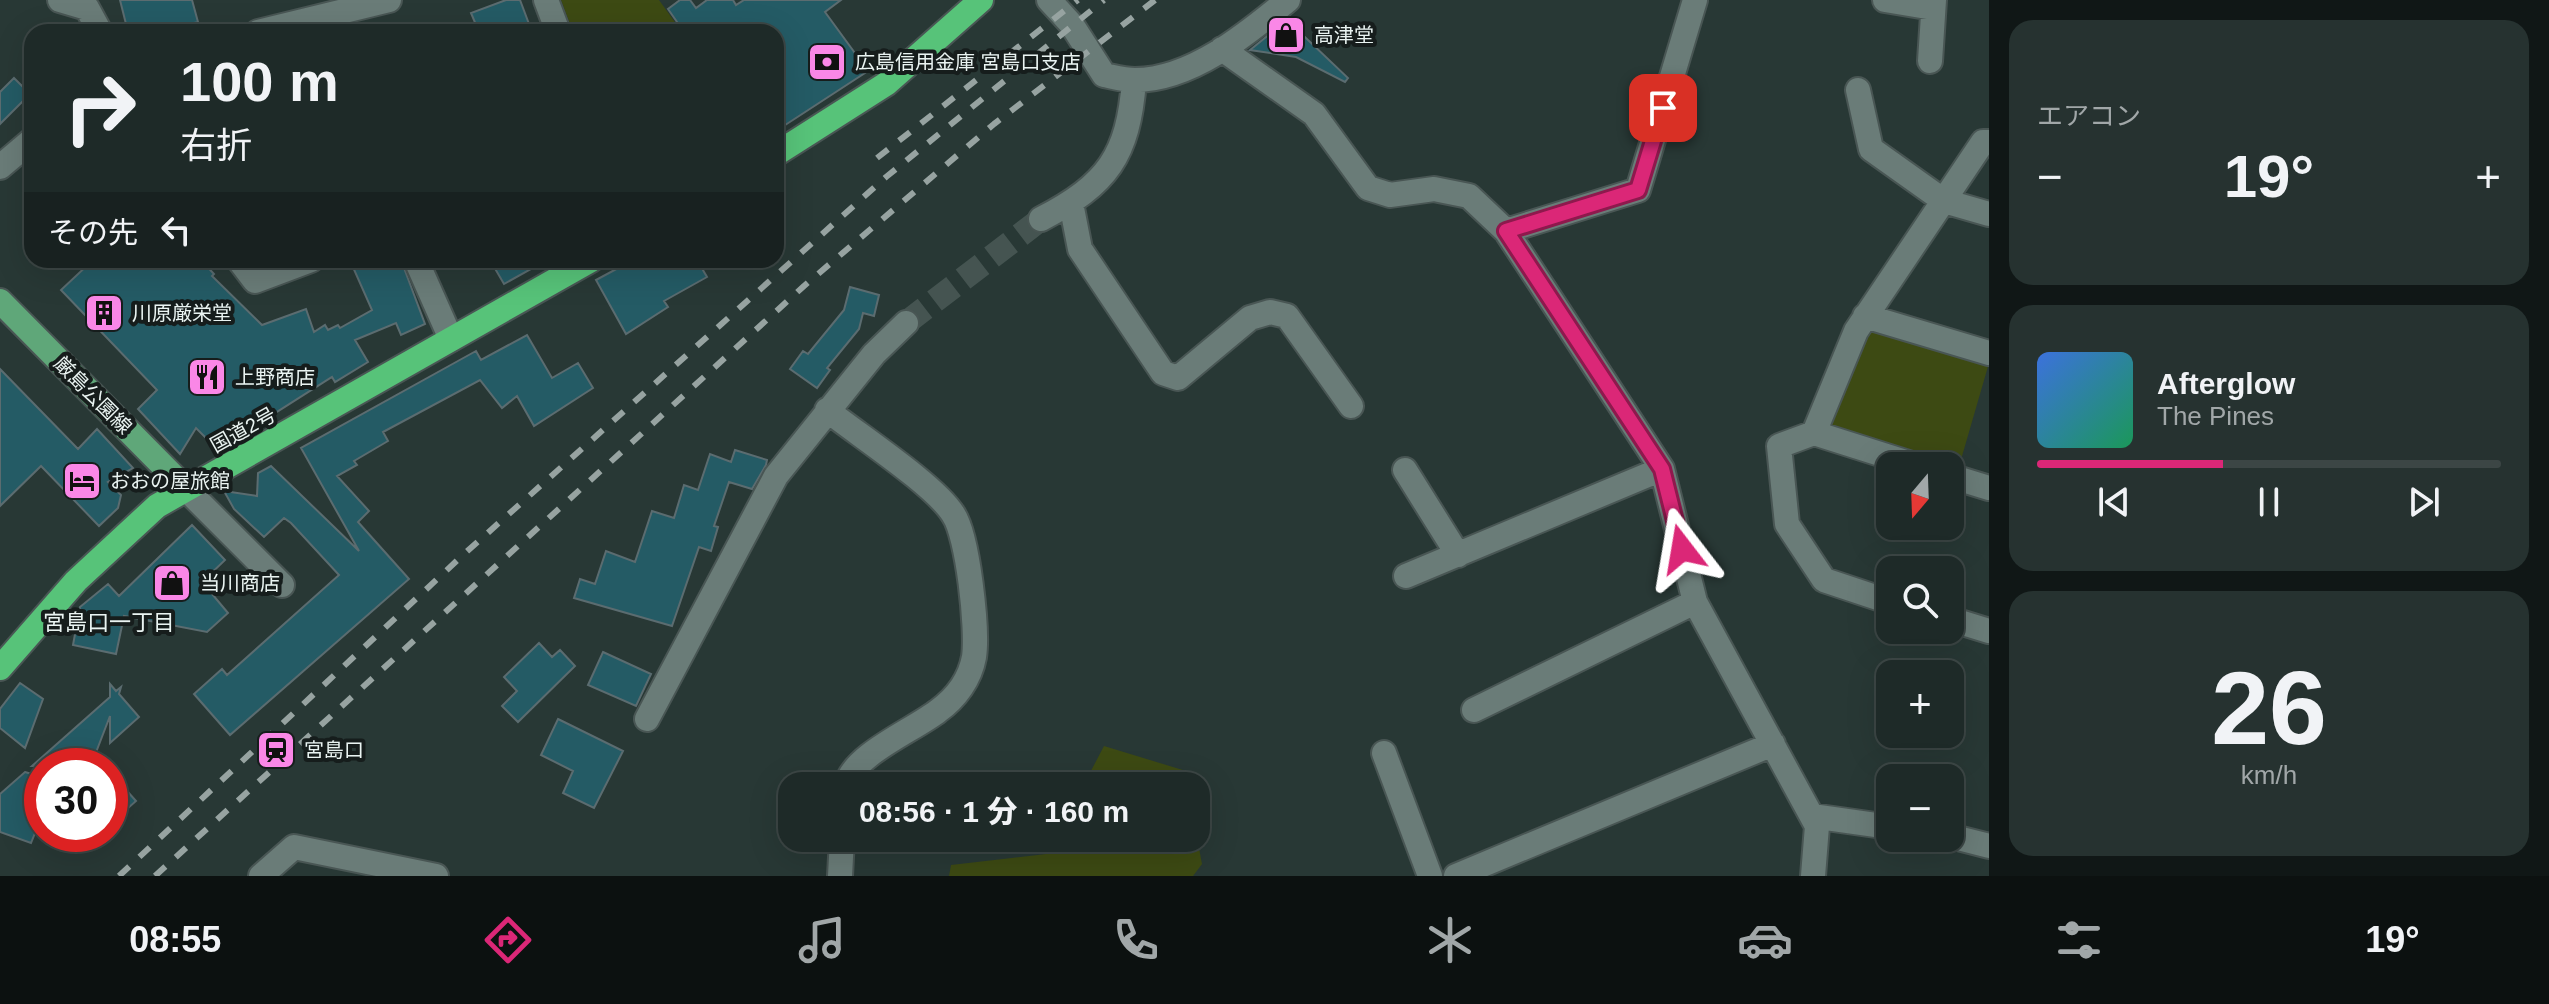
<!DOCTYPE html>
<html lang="ja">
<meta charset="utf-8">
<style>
:root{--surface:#1e2a28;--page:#263230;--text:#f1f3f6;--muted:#a1a7a8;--line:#3c4645;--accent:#db2777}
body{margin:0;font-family:Arial,"Noto Sans JP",sans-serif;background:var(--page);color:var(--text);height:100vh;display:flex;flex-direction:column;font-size:30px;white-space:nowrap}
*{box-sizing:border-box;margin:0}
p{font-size:26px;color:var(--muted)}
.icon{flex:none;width:44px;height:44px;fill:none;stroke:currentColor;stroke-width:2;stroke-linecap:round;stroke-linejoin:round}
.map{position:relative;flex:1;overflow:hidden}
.side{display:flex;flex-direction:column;gap:20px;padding:20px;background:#101716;width:560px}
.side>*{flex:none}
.hud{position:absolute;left:24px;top:24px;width:760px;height:244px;border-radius:24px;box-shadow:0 8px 32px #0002,0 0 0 2px var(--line);background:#1e2a28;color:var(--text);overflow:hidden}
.needle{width:52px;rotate:199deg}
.tools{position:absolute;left:1876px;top:452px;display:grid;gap:16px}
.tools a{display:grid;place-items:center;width:88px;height:88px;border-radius:16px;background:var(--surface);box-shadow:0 8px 32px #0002,0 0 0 2px var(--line);font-size:40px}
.speed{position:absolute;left:24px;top:748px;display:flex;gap:16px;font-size:40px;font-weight:700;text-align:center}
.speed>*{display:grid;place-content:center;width:104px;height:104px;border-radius:50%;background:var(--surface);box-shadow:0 8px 32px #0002,0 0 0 2px var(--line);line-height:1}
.speed .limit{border:12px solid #d22;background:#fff;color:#111}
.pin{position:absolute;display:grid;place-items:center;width:68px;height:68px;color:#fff;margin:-34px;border-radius:16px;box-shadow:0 4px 12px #0006}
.me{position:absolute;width:88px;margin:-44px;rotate:346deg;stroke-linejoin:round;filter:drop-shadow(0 0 6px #0008)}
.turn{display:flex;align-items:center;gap:28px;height:168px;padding:0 24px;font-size:36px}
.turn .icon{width:104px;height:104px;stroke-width:2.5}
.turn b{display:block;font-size:56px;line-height:68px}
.then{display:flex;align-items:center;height:76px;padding:0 24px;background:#0003;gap:16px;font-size:30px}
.big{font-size:60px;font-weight:800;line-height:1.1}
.side .card{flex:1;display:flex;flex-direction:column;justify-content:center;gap:12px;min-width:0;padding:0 28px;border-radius:24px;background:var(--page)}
.side .dial{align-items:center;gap:0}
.dial b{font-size:104px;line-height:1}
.song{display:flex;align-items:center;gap:24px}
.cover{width:96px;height:96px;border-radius:12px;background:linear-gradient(135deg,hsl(220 70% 55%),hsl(150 70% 35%))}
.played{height:8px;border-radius:4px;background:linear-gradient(90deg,var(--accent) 40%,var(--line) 40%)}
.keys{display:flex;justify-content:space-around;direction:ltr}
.heat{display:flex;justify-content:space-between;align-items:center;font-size:44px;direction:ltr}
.trip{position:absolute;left:778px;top:772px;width:432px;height:80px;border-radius:24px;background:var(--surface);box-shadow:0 8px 32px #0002,0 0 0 2px var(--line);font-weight:800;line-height:80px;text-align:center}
.tabs{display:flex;height:128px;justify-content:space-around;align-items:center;background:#0c1110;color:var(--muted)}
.tabs .icon{width:56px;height:56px}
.tabs .selected{color:var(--accent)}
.tabs b{font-size:36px;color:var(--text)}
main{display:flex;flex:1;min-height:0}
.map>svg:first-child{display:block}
.green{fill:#3d4a13}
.building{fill:#245b65;stroke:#5b6c70;stroke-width:2}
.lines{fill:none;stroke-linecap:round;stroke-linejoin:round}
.minor-tunnel{stroke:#455451;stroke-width:24;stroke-dasharray:24 12;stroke-linecap:butt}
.minor-casing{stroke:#495654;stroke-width:28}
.major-casing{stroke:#495654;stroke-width:28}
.highway-casing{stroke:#495654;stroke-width:28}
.minor{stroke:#6a7c78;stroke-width:24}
.major{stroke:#5fa779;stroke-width:24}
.highway{stroke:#57c379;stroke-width:24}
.rail{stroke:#97a3a1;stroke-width:6;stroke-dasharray:14 14;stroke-linecap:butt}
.route-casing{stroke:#8e194d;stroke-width:20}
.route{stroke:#db2777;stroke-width:14}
.labels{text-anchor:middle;stroke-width:8;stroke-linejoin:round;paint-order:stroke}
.poi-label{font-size:20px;fill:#eaf4f2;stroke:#161d1c;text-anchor:start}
.street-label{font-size:20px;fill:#eaf4f2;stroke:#161d1c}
.neighbourhood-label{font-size:22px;fill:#eaf4f2;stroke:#161d1c}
</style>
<main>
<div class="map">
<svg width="1989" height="876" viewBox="0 0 1989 876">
<rect width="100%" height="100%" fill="#283835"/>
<path class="green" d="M561 0H659L682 32H573Z
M1869 325 1989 363 1958 470 1826 429Z
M1104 746 1186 771 1188 786H1083Z
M1196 832 1202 864 1193 876H949L951 865 1055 853 1061 838H1196Z"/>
<path class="building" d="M120 0H192L198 22 159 32H128Z
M506 0H520L532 32H479L471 13Z
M680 0H690L696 8 707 0H733L736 5 744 0H841L825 12 868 71 776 131V32H684L668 9Z
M1287 20 1348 78 1345 82 1296 57 1250 50Z
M14 78 30 94 0 124V92Z
M93 260H201L214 274 212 276 262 325 306 309 314 332 325 325 328 330 338 325 340 328 372 310 352 265 363 260H401L425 324 401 335 396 323 355 340 368 362 335 382 332 377 250 429 247 426 227 443 209 441 196 428 180 454 138 409 157 390 61 290Z
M490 260H547L504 284Z
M633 260H697L707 277 664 301 668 307 626 334 596 280Z
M850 287 879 295 874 316 863 313 859 329 827 368 830 370 817 388 790 369 803 351 808 354 844 310Z
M527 335 552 378 578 363 593 388 534 426 517 396 502 408 480 380 383 432 388 441 354 461 357 465 337 476 369 511 358 522 409 579 230 735 194 694 222 669 227 675 339 575 291 523 284 518 264 537 234 509 224 491 257 496 258 473 271 466 359 551 301 448 476 351 481 360Z
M0 369 78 449 97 429 133 468 108 482 121 495 118 508 99 526 41 466 0 506Z
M735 450 767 460 766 465 752 489 729 482 714 526 718 527 711 551 699 547 672 626 574 598 580 579 595 584 606 551 635 562 652 511 674 518 684 485 698 490 710 454 731 462Z
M192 525 225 560 202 582 228 613 207 632 124 616 116 654 73 645 80 607 108 584 119 596Z
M539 643 552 657 560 650 575 666 518 722 502 706 517 691 504 677Z
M603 652 651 674 636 706 588 685Z
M20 683 43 699 25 748 0 728V709Z
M110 684 116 691 121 687 119 694 139 717 110 743V716L95 755 105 766H32L110 697Z
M558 719 623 751 594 808 563 793 573 771 541 755Z
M25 772 42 777V802L37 817 41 818 31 843 0 832V794Z
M110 772 136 801 110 824Z"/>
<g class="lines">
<path class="minor-tunnel" d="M906 323 1041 219"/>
<defs>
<path id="minor" d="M60 0 87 8 100 32
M546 0 558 32
M1049 0 1072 25 1104 75C1114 77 1125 80 1135 80 1191 80 1247 34 1288 0
M1885 0 1933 8
M258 32 389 0
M1222 49 1314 114 1368 188 1390 195 1434 189 1469 196 1506 231 1662 469 1695 602 1817 826 1813 876
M1930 61 1934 0
M1858 90 1871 149 1944 201 1989 214
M0 167 32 140
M1071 203 1080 249 1163 373 1178 378 1250 318 1270 312 1287 316 1351 406
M1041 219C1108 184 1128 156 1134 81
M1506 231 1638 190 1695 0
M239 260 255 281 311 260
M416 260 451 339
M1865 316 1989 353
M827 410C857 434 935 485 953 514 968 535 978 630 974 657 970 679 956 698 938 711 914 730 852 755 846 786
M1814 433 1918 466
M1405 470 1458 555
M1950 476 1989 488
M186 489 282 585
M1406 576 1662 469
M1890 602 1824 580 1787 524 1779 446 1814 433 1856 331 1983 142H1989
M1950 619 1989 631
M1474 710 1695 602
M647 719 776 476 874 354 906 323
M1384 753 1430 876
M1812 816 1890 827
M1950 836 1989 846
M261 876 294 847 436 876
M840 876 842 838
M1456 876 1773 744"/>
<path id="major" d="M0 301 186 489"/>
<path id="highway" d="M776 154 886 84 981 0
M0 668 76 581 157 506 591 260"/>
</defs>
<use href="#minor" class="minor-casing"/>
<use href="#major" class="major-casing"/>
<use href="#highway" class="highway-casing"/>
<use href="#minor" class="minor"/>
<use href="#major" class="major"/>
<use href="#highway" class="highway"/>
<path class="rail" d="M877 158 1078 0
M119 876 463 555 886 177 1104 0
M155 876 804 286 994 124 1155 0"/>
</g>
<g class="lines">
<defs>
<path id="route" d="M1663 108 1638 190 1506 231 1662 469 1682 549"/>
</defs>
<use href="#route" class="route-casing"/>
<use href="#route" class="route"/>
</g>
<defs>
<symbol id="shop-square" viewBox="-11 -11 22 22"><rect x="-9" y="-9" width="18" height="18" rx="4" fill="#fa87e7" stroke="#161d1c"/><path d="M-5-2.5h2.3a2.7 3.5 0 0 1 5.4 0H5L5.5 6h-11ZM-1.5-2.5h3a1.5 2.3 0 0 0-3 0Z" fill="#111"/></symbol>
<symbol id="bank-square" viewBox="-11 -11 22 22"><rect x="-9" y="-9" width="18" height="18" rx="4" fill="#fa87e7" stroke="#161d1c"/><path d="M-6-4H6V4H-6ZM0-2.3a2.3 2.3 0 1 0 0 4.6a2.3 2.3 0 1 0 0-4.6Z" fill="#111"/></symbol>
<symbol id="building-square" viewBox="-11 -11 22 22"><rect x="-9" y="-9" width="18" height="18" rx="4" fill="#fa87e7" stroke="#161d1c"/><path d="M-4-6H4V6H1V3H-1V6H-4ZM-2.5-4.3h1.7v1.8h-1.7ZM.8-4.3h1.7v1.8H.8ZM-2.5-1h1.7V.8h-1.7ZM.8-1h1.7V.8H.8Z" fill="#111"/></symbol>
<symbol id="restaurant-square" viewBox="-11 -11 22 22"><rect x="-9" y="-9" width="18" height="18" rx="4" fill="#fa87e7" stroke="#161d1c"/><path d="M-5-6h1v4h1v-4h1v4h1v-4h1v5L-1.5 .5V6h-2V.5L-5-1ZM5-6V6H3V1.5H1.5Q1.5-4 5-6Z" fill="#111"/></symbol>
<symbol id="hotel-square" viewBox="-11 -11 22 22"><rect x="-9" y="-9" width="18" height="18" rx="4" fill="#fa87e7" stroke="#161d1c"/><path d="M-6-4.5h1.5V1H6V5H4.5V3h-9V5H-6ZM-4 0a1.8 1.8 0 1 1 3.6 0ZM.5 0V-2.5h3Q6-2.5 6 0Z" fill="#111"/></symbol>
<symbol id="station-square" viewBox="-11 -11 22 22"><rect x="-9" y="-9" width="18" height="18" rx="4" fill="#fa87e7" stroke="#161d1c"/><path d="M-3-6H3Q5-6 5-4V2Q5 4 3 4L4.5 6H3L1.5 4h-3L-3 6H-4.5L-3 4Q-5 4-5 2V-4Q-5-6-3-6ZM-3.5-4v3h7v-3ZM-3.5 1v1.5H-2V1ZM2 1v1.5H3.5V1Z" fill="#111"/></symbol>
</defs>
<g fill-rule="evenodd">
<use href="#shop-square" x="1264" y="13" width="44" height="44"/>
<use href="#bank-square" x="805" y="40" width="44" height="44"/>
<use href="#building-square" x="82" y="291" width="44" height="44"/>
<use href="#restaurant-square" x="185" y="355" width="44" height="44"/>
<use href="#hotel-square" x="60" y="459" width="44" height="44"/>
<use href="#shop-square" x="150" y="561" width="44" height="44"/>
<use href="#station-square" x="254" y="728" width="44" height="44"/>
</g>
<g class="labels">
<g class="poi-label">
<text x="1314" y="42">高津堂</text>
<text x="855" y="69">広島信用金庫 宮島口支店</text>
<text x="132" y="320">川原厳栄堂</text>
<text x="235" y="384">上野商店</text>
<text x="110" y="488">おおの屋旅館</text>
<text x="200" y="590">当川商店</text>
<text x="304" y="757">宮島口</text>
</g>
<g class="street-label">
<text transform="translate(93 395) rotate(45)" y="7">厳島公園線</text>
<text transform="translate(243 430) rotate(-29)" y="7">国道2号</text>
</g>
<g class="neighbourhood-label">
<text x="109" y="630">宮島口一丁目</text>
</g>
</g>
</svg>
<div class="tools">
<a><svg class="needle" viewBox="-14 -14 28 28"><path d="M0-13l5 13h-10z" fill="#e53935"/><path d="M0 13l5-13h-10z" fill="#a1a7a8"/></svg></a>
<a><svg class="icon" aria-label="search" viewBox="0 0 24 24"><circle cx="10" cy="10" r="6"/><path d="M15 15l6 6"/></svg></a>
<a>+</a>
<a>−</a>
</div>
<div class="speed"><div class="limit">30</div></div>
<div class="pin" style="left:1663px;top:108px;background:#d93025"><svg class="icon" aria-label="arrive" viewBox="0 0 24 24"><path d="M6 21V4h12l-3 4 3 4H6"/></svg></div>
<svg class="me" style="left:1682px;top:549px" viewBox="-20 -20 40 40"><path d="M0-17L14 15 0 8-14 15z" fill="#db2777" stroke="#fff" stroke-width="4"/></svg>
<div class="trip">08:56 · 1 分 · 160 m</div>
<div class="hud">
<div class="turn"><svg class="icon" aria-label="right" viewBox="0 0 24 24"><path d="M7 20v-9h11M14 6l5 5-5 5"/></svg><div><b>100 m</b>右折</div></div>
<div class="then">その先<svg class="icon" aria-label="left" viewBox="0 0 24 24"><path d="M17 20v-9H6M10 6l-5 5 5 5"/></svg></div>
</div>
</div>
<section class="side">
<div class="card"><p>エアコン</p>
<div class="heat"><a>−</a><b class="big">19°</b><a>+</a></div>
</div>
<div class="card">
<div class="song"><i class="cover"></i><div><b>Afterglow</b><p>The Pines</p></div></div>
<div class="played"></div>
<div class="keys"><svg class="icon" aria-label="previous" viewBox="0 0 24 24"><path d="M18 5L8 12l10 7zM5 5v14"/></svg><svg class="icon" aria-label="pause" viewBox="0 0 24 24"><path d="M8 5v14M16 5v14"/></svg><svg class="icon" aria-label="next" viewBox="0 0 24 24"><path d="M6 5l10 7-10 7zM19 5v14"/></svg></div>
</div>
<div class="card dial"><b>26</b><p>km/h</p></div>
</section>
</main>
<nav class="tabs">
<b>08:55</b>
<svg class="icon selected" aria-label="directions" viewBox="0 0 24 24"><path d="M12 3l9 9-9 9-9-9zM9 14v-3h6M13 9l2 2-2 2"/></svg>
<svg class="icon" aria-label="music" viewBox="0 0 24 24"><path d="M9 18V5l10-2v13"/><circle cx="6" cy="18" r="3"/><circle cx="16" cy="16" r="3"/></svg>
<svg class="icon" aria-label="phone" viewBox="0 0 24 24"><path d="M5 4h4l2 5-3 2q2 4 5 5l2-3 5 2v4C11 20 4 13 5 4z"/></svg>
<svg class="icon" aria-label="climate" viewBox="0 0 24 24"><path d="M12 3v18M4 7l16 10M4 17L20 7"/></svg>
<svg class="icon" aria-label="car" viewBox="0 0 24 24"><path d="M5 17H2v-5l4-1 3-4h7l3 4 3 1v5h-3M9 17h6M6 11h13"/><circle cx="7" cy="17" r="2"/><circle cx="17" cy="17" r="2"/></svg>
<svg class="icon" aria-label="filters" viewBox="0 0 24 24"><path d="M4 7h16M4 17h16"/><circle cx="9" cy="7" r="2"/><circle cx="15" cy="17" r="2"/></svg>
<b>19°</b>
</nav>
